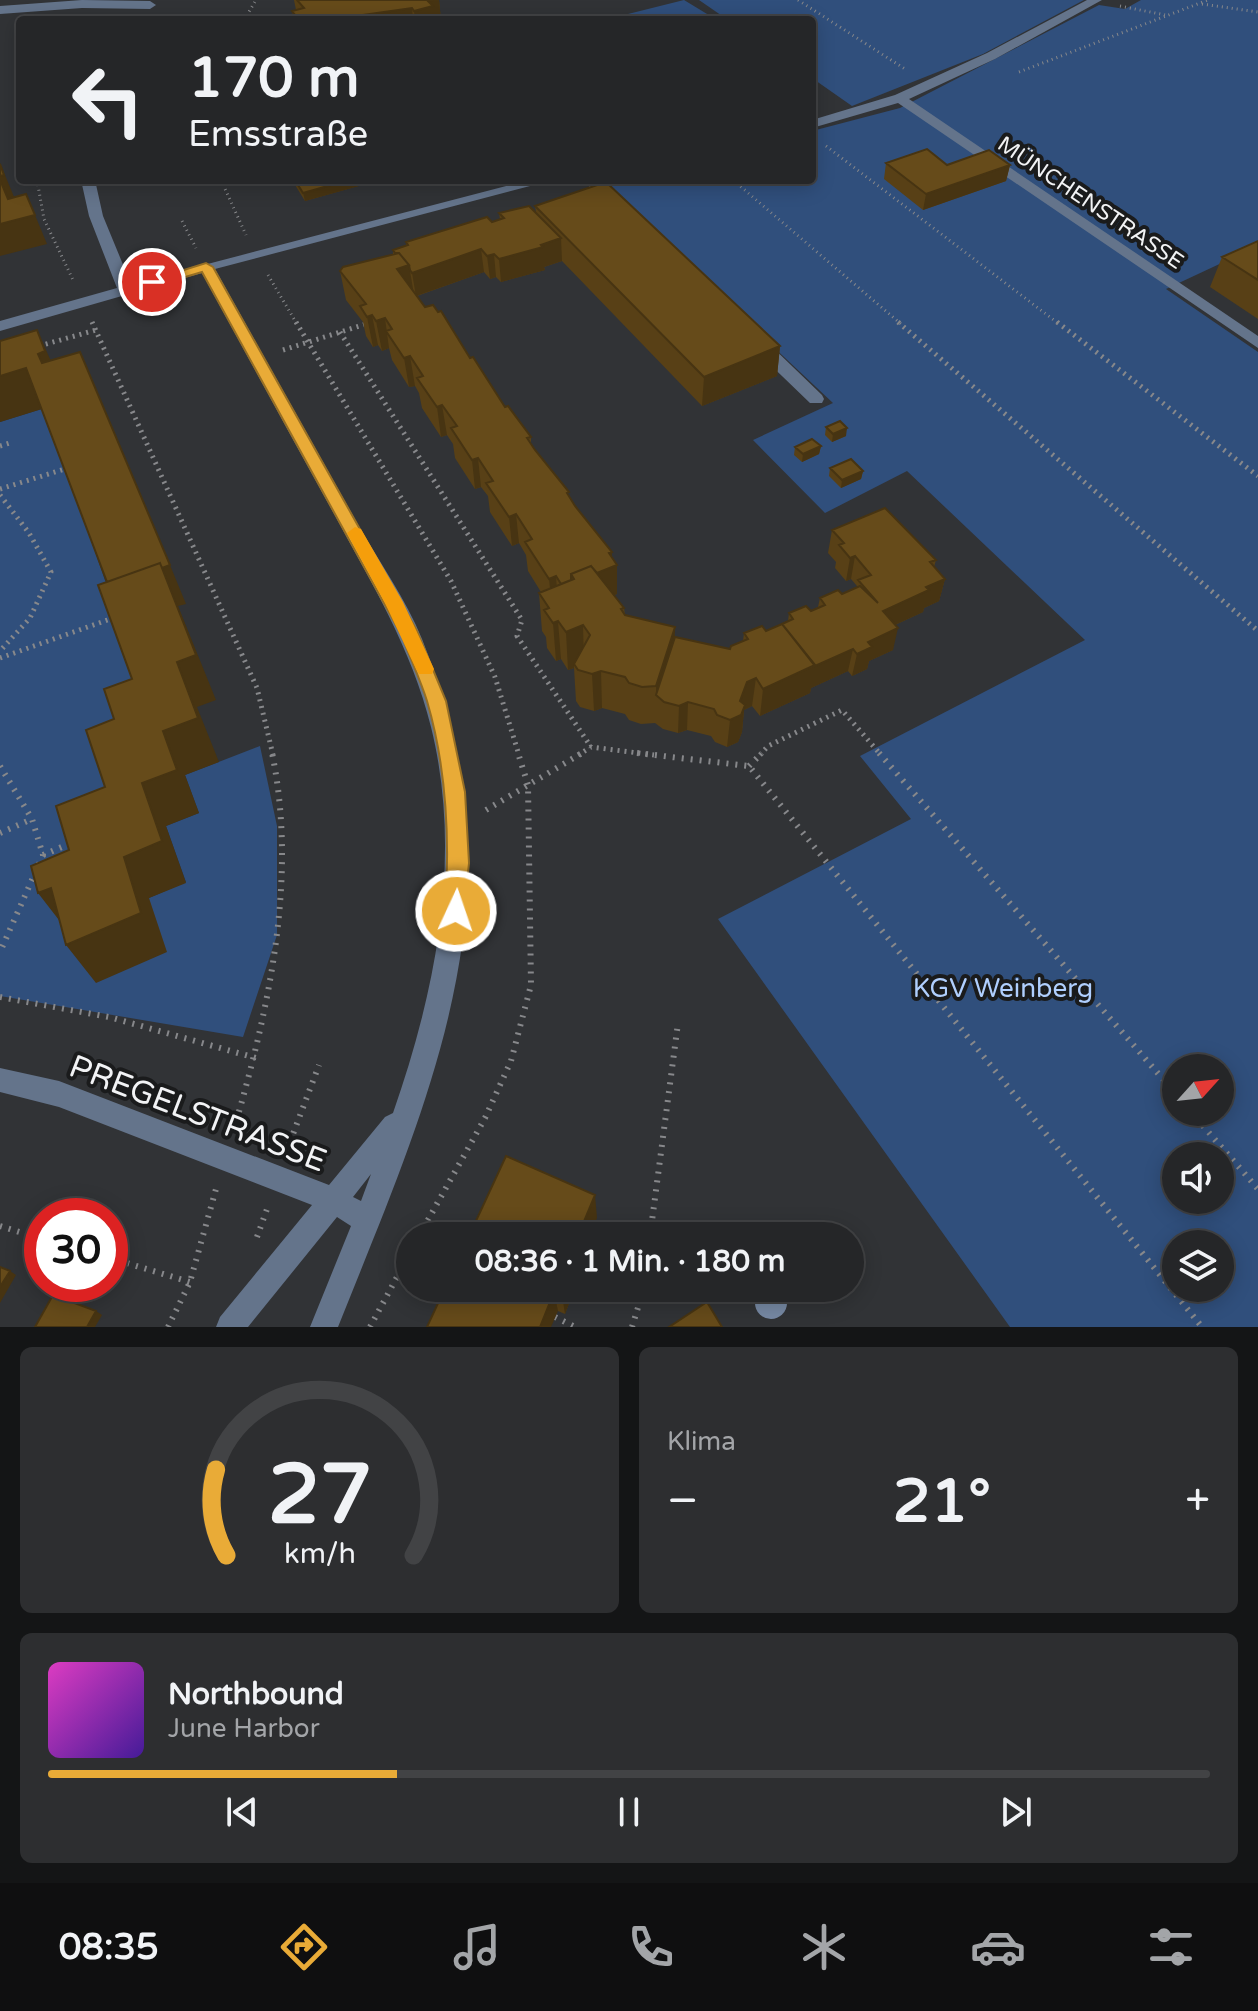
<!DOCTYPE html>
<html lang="de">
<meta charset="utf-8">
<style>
:root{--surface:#252628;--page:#2d2e30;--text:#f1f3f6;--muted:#a3a5a8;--line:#424345;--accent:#e9ab37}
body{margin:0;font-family:"Varela Round",sans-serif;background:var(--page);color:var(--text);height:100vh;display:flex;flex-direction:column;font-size:30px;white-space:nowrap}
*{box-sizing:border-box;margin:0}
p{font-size:26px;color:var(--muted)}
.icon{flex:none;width:44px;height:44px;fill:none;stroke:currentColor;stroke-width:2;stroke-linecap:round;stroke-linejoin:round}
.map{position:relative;height:1327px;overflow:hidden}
.panel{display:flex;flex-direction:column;gap:20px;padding:20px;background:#141516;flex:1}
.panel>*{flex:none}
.banner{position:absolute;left:16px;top:16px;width:800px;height:168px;border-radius:8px;box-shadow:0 4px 20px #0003,0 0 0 2px var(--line);background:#252628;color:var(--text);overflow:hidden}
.needle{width:52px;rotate:63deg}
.controls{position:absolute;left:1162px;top:1054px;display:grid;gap:16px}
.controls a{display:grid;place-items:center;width:72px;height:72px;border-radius:50%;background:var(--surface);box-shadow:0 4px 20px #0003,0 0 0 2px var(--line);font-size:40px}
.speed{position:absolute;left:24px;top:1198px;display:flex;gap:16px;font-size:40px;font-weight:700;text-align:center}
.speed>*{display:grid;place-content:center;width:104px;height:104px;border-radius:50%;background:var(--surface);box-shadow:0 4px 20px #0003,0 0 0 2px var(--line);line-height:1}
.speed .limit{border:12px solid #d22;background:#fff;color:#111}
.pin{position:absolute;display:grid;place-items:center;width:68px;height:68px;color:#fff;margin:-34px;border:4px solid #fff;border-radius:50%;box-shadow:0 2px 8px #0007}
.me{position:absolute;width:88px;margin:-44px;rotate:3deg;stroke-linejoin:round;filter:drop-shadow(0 0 6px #0008)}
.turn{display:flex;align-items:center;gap:28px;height:168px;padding:0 40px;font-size:36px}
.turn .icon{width:104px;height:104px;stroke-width:2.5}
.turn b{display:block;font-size:56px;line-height:68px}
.big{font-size:60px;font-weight:700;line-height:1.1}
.panel .card{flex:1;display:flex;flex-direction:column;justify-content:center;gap:12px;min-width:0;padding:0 28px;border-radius:12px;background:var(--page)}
.panel .dial{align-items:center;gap:0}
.dial svg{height:208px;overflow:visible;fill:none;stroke:var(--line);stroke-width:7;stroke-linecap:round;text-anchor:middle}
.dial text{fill:var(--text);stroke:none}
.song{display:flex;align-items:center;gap:24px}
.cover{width:96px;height:96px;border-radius:12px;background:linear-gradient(135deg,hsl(310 70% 55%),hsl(260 70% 35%))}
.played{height:8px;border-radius:4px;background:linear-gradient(90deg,var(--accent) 30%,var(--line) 30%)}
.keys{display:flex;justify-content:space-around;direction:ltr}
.heat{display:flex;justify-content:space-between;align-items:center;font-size:44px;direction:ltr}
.panel .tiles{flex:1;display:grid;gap:20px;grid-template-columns:1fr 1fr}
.card:last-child{grid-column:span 2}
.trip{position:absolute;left:396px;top:1222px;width:468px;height:80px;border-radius:40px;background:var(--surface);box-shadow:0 4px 20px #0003,0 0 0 2px var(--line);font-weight:700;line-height:80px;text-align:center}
.menu{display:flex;height:128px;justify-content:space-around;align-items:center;background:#0f0f10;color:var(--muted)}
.menu .icon{width:56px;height:56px}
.menu .selected{color:var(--accent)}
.menu b{font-size:36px;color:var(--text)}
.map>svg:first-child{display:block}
.green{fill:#304f7c;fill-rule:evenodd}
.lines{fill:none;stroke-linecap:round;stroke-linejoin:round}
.path-far2{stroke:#87888b;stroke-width:3;stroke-dasharray:1 4;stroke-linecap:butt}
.path-far1{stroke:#87888b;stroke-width:5;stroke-dasharray:2 5;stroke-linecap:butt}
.path{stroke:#87888b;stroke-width:6;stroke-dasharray:2 7;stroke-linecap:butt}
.service{fill:#64748b;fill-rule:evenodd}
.minor{fill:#64748b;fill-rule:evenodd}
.tree{fill:#7789a4}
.wall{fill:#584016}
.shaded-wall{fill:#473412}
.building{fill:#664b1a;stroke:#473412;stroke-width:2}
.route{fill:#e9ab37;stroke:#976f24;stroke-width:2}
.slow{fill:#f59e0b}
.labels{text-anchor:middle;stroke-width:8;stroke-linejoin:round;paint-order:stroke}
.far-street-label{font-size:22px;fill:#f2f3f5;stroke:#1a1b1c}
.park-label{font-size:26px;fill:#b0cffe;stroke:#1a1b1c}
.near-street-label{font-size:32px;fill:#f2f3f5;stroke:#1a1b1c}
</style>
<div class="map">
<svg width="1258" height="1327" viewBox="0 0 1258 1327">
<rect width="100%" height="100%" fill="#313336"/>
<path class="green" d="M684 0 717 20H604Z
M699 0H1084L983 54 852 106 812 78V20H728Z
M1141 0H1258V246L1166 289 1258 352V1327H1010L718 919 911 819 860 756 1085 640 907 471 825 513 753 440 833 403 602 186 624 180H812V131L900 108 1099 5 1125 9ZM1176 1068H1220V1112H1176ZM1176 1156H1220V1200H1176ZM1176 1244H1220V1288H1176Z
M45 408 155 724 149 898 186 882 166 826 199 813 185 775 260 746 277 826V935L243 1037 0 996V422Z"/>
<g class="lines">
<path class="path-far2" d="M798 0 905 69
M1202 4 1258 12
M1120 6 1165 15
M244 20 256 0
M1019 72 1208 0
M826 146 1059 324
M37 180 44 219 73 280
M221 180 246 235
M733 180 901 324
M182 221 196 248
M268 275 297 324"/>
<path class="path-far1" d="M92 322 257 688 273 755
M296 322 451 581 495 677 519 755
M898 322 1258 631
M1057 322 1258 476
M340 332 522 620 517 636 591 747
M39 346 96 330
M283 350 366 324
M0 446 13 442
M0 489 68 468
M0 495 29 533 51 572 30 618 0 651
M0 658 116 617
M578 755 591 747 654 755
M760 755 768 746 842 710 881 755"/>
<path class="path" d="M637 753 749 766 1202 1327
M879 753 1176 1094
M0 766 32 819 43 855 0 952
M749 766 762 753
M486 810 582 753
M0 833 32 819
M43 855 71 843
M0 997 109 1017 256 1058
M1191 1112 1258 1189
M234 1129C269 1009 298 877 272 753
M287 1150 319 1065
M0 1226 42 1239
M419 1236 485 1118 511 1061 531 985 528 785 518 753
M650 1236 678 1023
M257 1237 267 1209
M110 1258 190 1282
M555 1317 575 1327
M168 1327 190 1282 216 1189
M370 1327 410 1253
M632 1327 644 1288"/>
<path class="service" d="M1087 0H1102L995 59 909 99 1258 336V348L898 103 812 128V120L895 95 987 53Z
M583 180H598L623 205 621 208H611Z
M759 339 765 340 822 395 824 399 822 403H810L753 348V340Z"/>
<path class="minor" d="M82 0 150 1 156 5 150 9 82 8 0 14V6Z
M81 180H95L103 216 131 284 529 180H553L215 269C262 354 310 438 357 523 378 560 406 599 422 639 444 696 461 754 466 815 482 992 402 1166 338 1327H310L351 1226 337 1217 248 1327H216L220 1317 312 1205 59 1107 0 1092V1068L59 1081 329 1185 385 1117 393 1113C436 990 463 856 431 727 412 649 371 582 333 512 289 433 246 353 202 273L0 331V321L117 288 89 216ZM371 1174 361 1201 353 1197Z"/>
</g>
<circle class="tree" cx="771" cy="1303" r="16"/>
<path class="wall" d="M294 0H439L441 20H294L292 11 296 10Z
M886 163 947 165H1010L1006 181 923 210 884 179Z
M292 180H380L305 201Z
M535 206 780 346 777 376 702 406 562 261 544 267 545 270 501 282 496 277 490 279 484 272 417 296 425 307 470 358 505 407 531 437V444L612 557 617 594 614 595 624 608 625 615 675 637 730 649 743 641 744 633 766 631 788 621 789 613 811 611 818 607 820 598 842 594 857 588V586L851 579 846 581 835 568 836 562 828 553 832 530 936 560 934 567 945 579 939 601 924 608 923 612 895 625 893 650 869 661 867 669 852 676 848 671 811 688 810 693 760 716 752 706 744 710 742 732 738 742 727 747 715 742 711 736 687 730 678 733 663 729 655 723 641 724 629 720 625 714 602 708 594 711 580 707 576 701 574 668 568 670 561 659 556 661 547 648 546 637 542 631 539 593 541 592 528 571 526 555 519 543 512 546 490 512 488 496 481 487 475 489 455 458 453 444 447 435 441 437 422 408 419 393 415 386 409 387 392 360 389 348 382 351 378 345 373 347 366 336 363 322 346 300 340 271 393 254V250L406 245V242L492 222 500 219 499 213 536 212Z
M1258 241V319L1210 287 1222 257Z
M826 427 846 436 832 442 825 435Z
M821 446 819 454 802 462 794 455 795 447Z
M830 468 863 471 861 479 841 488 829 476Z
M445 1288H575L565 1314 558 1311Z"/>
<path class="shaded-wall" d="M409 0H439L441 20H415L414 11 412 8 413 20H327Z
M0 163 17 204 35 215 47 244 0 256Z
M1010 165 1006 181 923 210 926 194Z
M349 180H380L305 201 303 193Z
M561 238 562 261 544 267 545 270 501 282 499 259Z
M481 249 484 272 416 296 412 273Z
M494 254 496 277 490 279 487 256Z
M409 265 414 295 397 269Z
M372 315 378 345 373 347 367 317Z
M385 318 389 348 382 351 376 321Z
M37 330 55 370 56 393 38 354Z
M780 346 777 376 702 406 704 377Z
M410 356 415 386 409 387 404 358Z
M26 368 45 408 0 422V376Z
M442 405 447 435 441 437 437 407Z
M847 428 846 436 832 442 833 434Z
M821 446 819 454 802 462 803 454Z
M478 458 481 487 475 489 472 460Z
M863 471 861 479 841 488 842 480Z
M516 514 519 543 512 546 509 517Z
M612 552V567L617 565V594L575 611 609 553Z
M855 556 851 579 846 581 850 558Z
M170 565 186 604 178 606 216 700 197 707 219 762 185 775 199 813 166 826 186 883 149 898 167 952 96 983 66 945 124 857 142 783 163 731 109 586Z
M556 576 558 604 552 607 549 579Z
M945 579 939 601 924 608 923 612 877 633 883 611 926 587Z
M558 621 561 659 556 661 553 623Z
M583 625 584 663 574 664V668L568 670 566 632Z
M675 627 674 665 656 695V686Z
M898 628 893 650 869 661 867 669 852 676 857 654 868 642Z
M853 649 848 671 811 688 810 693 760 716 763 689Z
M601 671 602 708 594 711 592 674Z
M756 678 752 706 744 710 742 732 738 742 727 747 730 720 740 701 747 682Z
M688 702 687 730 678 733 679 706Z
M51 888 69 933 38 893Z
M595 1195 597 1218 589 1236H578Z
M10 1271 16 1275 0 1303V1287Z
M565 1288H575L565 1314 562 1295Z
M554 1292 558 1311 551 1327H540Z
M96 1311 102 1315 95 1327H87Z"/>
<path class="building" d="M297 0H433L428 1 433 6 414 11 412 8 327 20H315L312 17 299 20 292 11 304 8Z
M927 149 947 165 989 150 1010 165 926 194 886 163Z
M0 164 4 175 0 176Z
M0 180 8 199 26 194 35 215 0 224Z
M295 180H349L303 193Z
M606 182 780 346 704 377 535 206Z
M529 206 561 238 541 245 543 247 499 259 494 254 487 256 481 249 412 273 410 270 409 265 399 253H395L393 250 408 245 406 242 487 217 492 222 504 218 499 213Z
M1258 241V280L1222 257Z
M399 253 409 265 397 269 425 307 433 305 438 312 441 311 470 358 473 357 505 407 508 406 531 437 527 438 535 450 569 492 567 493 575 506 612 552 609 553 617 565 597 573 591 566 571 574V580L561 584 556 576 549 579 525 542 532 539 516 514 509 517 486 483 493 481 478 458 472 460 451 428 457 426 442 405 437 407 417 378 423 376 410 356 404 358 386 331 392 329 385 318 376 321 372 315 367 317 360 306 366 304 340 271 343 267Z
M37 330 45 351 38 354 42 363 80 352 170 565 162 568 160 563 107 582 26 368 0 376V341Z
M840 421 847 428 833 434 826 427Z
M812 439 821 446 803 454 795 447Z
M851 459 863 471 842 480 830 468Z
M885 508 936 560 930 562 945 579 926 587 929 590 883 611 898 628 868 642 872 647 857 654 853 649 815 666 782 624 793 619 789 613 806 606 811 611 825 605 820 598 838 590 842 594 860 586 878 603 858 580 871 575 855 556 850 558 839 545 844 543 832 530Z
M160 563 196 655 177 662 198 718 163 731 177 770 142 783 162 841 124 857 141 913 66 945 51 888 38 893 31 866 69 850 56 806 105 787 86 730 114 719 104 689 132 679 98 585Z
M591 566 624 608 621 609 625 615 675 627 656 686 642 687 629 683 625 677 601 671 592 674 578 670 574 664 590 635 583 625 566 632 558 621 553 623 544 610 549 608 539 593 574 579 571 574Z
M782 624 815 665 763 689 756 678 747 682 740 701 745 705 741 715 730 720 717 715 714 709 688 702 679 706 664 702 656 695 675 637 730 649 731 646 748 639 744 633 762 626 766 631Z
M506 1156 595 1195 578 1236H469Z
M0 1267 10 1271 0 1287Z
M445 1288H565L562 1295 554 1292 540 1327H427Z
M53 1295 96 1311 87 1327H35Z
M707 1302 722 1327H669Z"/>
<path class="route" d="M206 263 213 267 417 631 446 701 465 792 469 863 463 918 456 921 448 918 445 911C450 841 447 769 427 701 420 679 410 658 402 636L202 272 152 287 145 282Z"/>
<path class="slow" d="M355 527 361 529 403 602 434 669 432 674H419L416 669 385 603 347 533Z"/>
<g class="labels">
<g class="far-street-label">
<text transform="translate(1091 202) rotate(34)" y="8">MÜNCHENSTRASSE</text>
</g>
<g class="park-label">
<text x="1003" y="997">KGV Weinberg</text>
</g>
<g class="near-street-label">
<text transform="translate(198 1113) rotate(21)" y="11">PREGELSTRASSE</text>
</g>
</g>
</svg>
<div class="controls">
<a><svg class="needle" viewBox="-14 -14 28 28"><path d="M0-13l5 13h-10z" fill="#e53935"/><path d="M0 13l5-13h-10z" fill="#a3a5a8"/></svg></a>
<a><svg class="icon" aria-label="sound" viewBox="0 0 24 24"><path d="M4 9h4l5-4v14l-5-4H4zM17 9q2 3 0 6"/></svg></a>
<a><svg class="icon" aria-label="layers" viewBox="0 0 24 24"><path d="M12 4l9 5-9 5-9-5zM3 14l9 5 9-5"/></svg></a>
</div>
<div class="speed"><div class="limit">30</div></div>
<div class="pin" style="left:152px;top:282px;background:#d93025"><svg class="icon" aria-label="arrive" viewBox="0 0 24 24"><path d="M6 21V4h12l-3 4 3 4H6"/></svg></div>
<svg class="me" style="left:456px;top:911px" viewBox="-20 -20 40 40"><circle r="17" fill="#e9ab37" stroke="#fff" stroke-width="3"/><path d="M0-11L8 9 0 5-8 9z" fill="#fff"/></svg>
<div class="trip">08:36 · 1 Min. · 180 m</div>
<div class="banner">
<div class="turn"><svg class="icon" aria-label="left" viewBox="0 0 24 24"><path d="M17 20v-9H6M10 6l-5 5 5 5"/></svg><div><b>170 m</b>Emsstraße</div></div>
</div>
</div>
<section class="panel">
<div class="tiles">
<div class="card dial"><svg viewBox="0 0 100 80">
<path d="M14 69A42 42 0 1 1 86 69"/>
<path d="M14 69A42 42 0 0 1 10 36" stroke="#e9ab37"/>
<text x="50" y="56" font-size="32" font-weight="700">27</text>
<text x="50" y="72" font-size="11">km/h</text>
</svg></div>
<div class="card"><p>Klima</p>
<div class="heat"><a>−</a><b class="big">21°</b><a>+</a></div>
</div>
<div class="card">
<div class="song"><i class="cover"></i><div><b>Northbound</b><p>June Harbor</p></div></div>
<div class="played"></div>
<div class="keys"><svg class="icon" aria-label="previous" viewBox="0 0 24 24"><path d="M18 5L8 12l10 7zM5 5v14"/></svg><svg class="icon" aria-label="pause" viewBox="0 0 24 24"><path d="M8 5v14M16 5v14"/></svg><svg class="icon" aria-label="next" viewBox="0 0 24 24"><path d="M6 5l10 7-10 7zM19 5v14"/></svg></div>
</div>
</div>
</section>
<nav class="menu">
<b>08:35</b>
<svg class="icon selected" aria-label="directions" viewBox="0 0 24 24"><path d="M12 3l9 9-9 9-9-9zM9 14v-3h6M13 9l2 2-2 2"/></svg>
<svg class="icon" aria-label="music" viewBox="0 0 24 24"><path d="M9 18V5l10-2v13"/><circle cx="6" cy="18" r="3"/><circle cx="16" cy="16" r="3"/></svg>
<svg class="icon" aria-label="phone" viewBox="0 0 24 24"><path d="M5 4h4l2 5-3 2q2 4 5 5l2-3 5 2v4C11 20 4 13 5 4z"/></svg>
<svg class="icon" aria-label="climate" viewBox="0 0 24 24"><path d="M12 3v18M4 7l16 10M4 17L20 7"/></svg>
<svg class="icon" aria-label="car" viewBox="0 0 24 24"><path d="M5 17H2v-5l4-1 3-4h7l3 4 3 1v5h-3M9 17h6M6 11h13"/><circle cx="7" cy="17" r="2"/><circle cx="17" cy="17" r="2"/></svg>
<svg class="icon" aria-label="filters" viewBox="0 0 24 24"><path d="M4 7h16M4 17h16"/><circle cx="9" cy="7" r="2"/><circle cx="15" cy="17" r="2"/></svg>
</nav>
